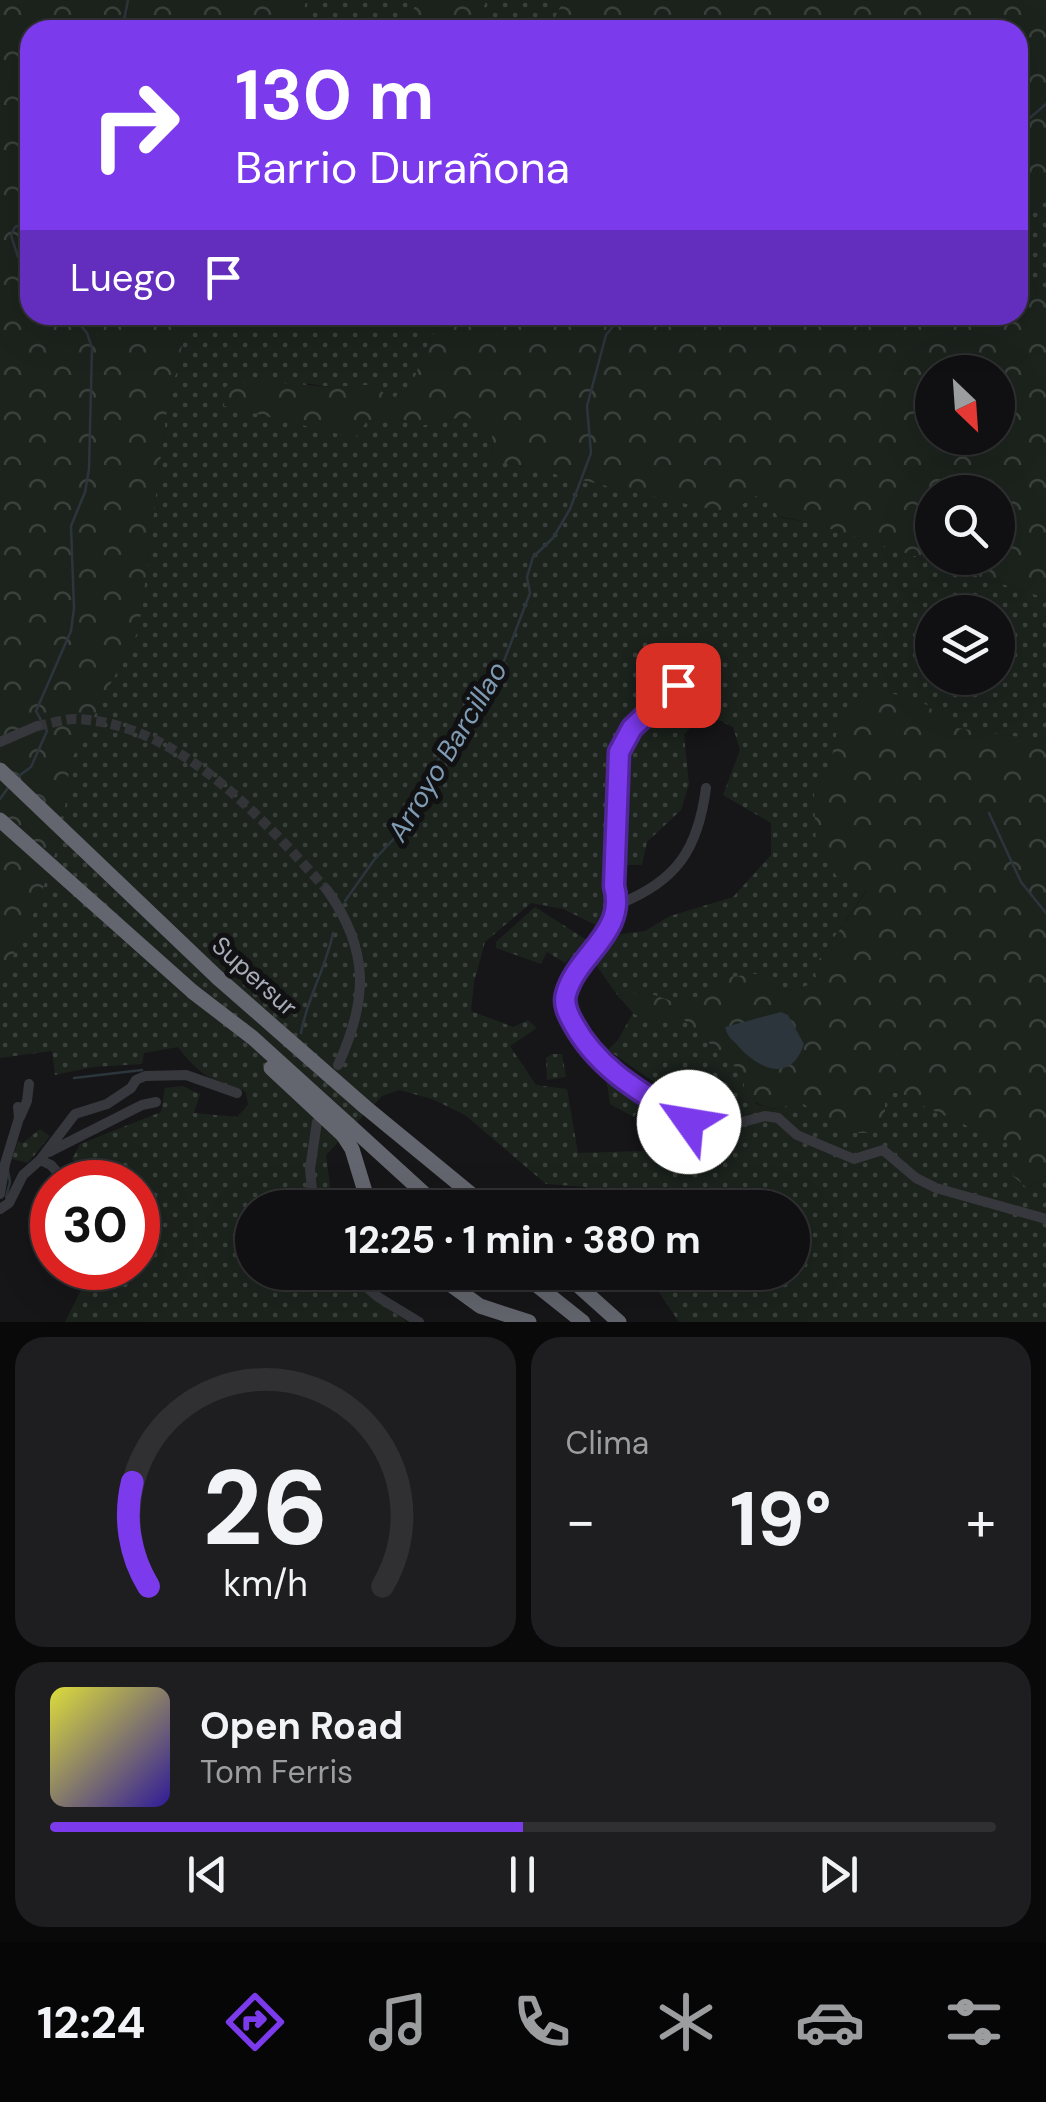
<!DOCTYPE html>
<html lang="es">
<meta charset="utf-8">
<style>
:root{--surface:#101012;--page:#1e1e20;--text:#f1f3f6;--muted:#9c9d9f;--line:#303032;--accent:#7c3aed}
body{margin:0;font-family:"DM Sans",sans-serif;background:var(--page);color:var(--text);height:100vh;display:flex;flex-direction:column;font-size:38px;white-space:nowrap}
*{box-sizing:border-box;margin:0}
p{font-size:32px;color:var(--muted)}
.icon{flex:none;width:55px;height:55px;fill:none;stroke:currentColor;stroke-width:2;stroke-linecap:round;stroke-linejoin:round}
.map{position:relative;height:1322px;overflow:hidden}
.details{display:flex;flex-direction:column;gap:15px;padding:15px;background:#09090a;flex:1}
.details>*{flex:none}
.banner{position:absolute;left:20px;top:20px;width:1008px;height:305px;border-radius:30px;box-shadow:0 10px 40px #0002,0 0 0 2px var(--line);background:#7c3aed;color:#fff;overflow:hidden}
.needle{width:65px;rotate:155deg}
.buttons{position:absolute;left:915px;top:355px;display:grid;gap:20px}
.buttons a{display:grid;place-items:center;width:100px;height:100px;border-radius:50%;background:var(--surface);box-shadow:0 10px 40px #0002,0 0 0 2px var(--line);font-size:50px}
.speed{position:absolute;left:30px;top:1160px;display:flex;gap:20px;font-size:50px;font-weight:700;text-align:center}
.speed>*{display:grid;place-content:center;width:130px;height:130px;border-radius:50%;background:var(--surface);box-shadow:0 10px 40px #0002,0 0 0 2px var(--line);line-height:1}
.speed .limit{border:15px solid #d22;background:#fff;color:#111}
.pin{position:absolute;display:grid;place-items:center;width:85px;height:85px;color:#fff;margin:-42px;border-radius:20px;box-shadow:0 5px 15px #0006}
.me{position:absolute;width:110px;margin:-55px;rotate:302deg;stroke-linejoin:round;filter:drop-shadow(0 0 8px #0008)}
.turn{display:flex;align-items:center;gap:35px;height:210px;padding:0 50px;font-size:45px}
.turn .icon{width:130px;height:130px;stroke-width:2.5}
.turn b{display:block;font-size:70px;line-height:85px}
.then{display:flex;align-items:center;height:95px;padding:0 50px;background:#0003;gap:20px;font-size:38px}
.big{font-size:75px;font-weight:700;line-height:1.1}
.details .widget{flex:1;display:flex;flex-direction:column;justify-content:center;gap:15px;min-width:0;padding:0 35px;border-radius:30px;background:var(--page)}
.details .dial{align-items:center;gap:0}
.dial svg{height:260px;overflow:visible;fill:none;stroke:var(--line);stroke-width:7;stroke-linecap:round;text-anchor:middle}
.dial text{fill:var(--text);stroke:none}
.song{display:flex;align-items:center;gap:30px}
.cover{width:120px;height:120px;border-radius:15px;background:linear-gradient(135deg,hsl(60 70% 55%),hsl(250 70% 35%))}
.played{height:10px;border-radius:5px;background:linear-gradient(90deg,var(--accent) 50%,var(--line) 50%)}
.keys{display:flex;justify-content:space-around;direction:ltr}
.heat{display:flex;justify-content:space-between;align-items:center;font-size:55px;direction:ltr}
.details .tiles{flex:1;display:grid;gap:15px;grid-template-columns:1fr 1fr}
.widget:last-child{grid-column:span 2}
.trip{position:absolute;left:235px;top:1190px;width:575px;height:100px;border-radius:50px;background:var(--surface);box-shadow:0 10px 40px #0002,0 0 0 2px var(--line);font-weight:700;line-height:100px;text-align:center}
.dock{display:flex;height:160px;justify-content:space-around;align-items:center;background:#060607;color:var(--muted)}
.dock .icon{width:70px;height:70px}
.dock .on{color:var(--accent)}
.dock b{font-size:45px;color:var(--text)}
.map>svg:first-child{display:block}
.grass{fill:url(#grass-dots);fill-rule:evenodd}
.forest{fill:url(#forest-crowns);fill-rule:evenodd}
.water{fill:#2c353c}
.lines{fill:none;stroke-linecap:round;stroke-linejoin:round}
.stream{stroke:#2c353c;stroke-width:2.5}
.minor-tunnel{stroke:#333438;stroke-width:10;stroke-dasharray:10 5;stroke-linecap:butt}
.minor{stroke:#37383d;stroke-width:10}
.highway{stroke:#63666e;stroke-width:15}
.highway-bridge{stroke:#63666e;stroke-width:15}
.route-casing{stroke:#51269a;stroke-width:25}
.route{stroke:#7c3aed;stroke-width:18}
.labels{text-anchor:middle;stroke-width:10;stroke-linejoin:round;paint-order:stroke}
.street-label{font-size:25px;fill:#a8adb8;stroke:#111113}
.water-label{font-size:28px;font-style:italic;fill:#7f9bb3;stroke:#111113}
</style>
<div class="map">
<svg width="1046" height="1322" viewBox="0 0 1046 1322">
<defs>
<pattern id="grass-dots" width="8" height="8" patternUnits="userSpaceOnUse" patternTransform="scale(2.5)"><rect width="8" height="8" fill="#1c231d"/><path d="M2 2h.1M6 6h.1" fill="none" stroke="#3a403c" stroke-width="1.8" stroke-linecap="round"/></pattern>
<pattern id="forest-crowns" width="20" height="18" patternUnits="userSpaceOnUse" patternTransform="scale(2.5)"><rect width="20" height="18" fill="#1c231d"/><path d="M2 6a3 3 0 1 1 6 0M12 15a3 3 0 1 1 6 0" fill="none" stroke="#3a403c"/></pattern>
</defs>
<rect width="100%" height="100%" fill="#161618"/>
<path class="grass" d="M306 0H420L397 30H299Z
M486 0H563L550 30H476Z
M1046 196V292L1018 281V222Z
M189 315H444L421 358 412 387 391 399 373 385 332 387 304 383 367 421 399 419 420 426 467 416 492 435 493 460 728 513 763 491 778 517 812 523 1046 598V741L957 728 918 699 840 718 831 760 814 794 867 889 814 967 818 982 797 989 776 990 757 974 726 977 697 997 675 1002 644 992 618 996 596 965 621 934 645 931 670 916 733 897 771 855V823L723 795 740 750 733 727 719 720 692 725 684 735 689 784 681 810 647 842 642 865H609L607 885 612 902 600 927 563 909 531 903 485 942 474 982 471 1011 513 1027 528 1020 537 1028 510 1046 536 1085 567 1089 578 1153 642 1151 664 1089 608 1050 618 1040 633 1013 655 1025 680 1016 744 1075 756 1104C773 1111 782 1110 797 1100L829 1119 840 1133 885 1119V1095L897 1092C937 1114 979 1130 1021 1149L1028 1188 1046 1176V1322H679L646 1273 792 1272V1208L599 1207 585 1187 546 1184 465 1115 432 1099 399 1090 382 1096 326 1155 333 1207 252 1208V1272L345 1273 359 1287 407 1322H65L92 1268H138V1182C114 1182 88 1178 72 1159L80 1144 161 1112 165 1088 182 1086 200 1094 194 1113 237 1117 248 1105 246 1092C235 1085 226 1085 215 1080 200 1074 188 1060 178 1047L144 1053 142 1064 93 1067 55 1075 52 1051 0 1058V983L36 908 62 833 70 762 139 629 166 416ZM932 612H998V678H932Z
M535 907 593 944 579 967 569 959 565 963 547 952 541 964 496 948V942Z
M552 1054H562L566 1077 547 1080 546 1058Z
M606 1075 645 1098 634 1117 610 1104Z
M40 1129 50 1136 28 1163 12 1159 18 1141 23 1143Z"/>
<path class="forest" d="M0 0H306L299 30H30V315H189L166 416 139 629 70 762 62 833 36 908 0 983Z
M420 0H486L476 30H397Z
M563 0H1046V196L1018 222V30H550Z
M1018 281 1046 292V598L812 523 777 516 763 492 728 513 493 460 492 435 467 416 420 426 399 419 367 421 355 438 224 406 226 386 257 381 332 387 373 385 392 399 412 387 421 358 444 315H1018ZM998 372V438H932V372ZM998 492V558H932V492Z
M874 690 918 699 957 728 1046 741V1176L1027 1188 1013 1176 1020 1149C979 1130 936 1114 897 1092L885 1095V1120L872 1133H840L829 1119 797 1100C776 1114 762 1109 744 1093V1075L680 1016 655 1025 633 1013 618 996 644 992 675 1002 697 997 726 977 757 974 776 990 797 989 817 982 814 967 867 890 838 878 816 847 814 794 831 760 840 718Z"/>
<path class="water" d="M781 1012 788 1015 804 1044C791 1083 760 1070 739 1047 732 1039 728 1038 725 1027Z"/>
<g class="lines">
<path class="stream" d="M122 30 128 0
M1018 128 1046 104
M30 221 15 227 11 235 18 257 30 270
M16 778 31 767 47 731 36 711 71 631 74 608 71 526 85 492 89 469 92 348 87 333 72 315
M0 799 8 788
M989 813 1021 882 1046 913
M345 901 374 860 403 829 425 779 499 674 530 593 527 577 533 557 553 538 570 509 591 453 587 406 606 335 622 315
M301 1033C307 998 326 968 333 933
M74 1078 142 1070
M6 1197 10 1182 8 1171"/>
<path class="minor-tunnel" d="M37 726C49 724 63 719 75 719 178 722 264 820 327 890
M312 1191 316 1208"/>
<path class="minor" d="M0 742 37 726
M706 788C698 849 677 881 619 904 611 914 610 927 603 939 593 957 569 974 565 996 556 1046 666 1112 705 1128H719L765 1116 778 1118 797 1135 854 1159 883 1150 916 1178 936 1188 1046 1219
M327 890C370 950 368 1000 338 1065
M619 904 614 885 619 752 632 728 678 685
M20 1117 27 1101 29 1084
M49 1152 142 1105 156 1102
M40 1160 51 1165 62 1178
M312 1191 310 1169 317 1122
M0 1194 5 1164 19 1118 18 1107
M0 1209 9 1203 23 1175 40 1160 75 1114 107 1104 131 1088 136 1080 145 1076 186 1075 237 1093
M349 1272 378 1297 419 1322"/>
<path class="highway" d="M0 770 218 978
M0 820 193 992
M364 1106 488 1208
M349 1125 440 1208
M343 1135 352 1149 370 1208
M433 1272 480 1306 529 1322
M520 1272 583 1322
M563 1272 619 1322"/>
<path class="highway-bridge" d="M218 978 364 1106
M193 992 253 1038 349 1125
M271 1068 343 1135"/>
</g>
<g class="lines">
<defs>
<path id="route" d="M678 685 632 728 619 752 614 886C627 933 577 954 566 994 563 1004 568 1014 573 1023 599 1071 644 1094 689 1122"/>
</defs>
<use href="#route" class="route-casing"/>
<use href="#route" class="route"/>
</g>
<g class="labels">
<g class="street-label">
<text transform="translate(255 976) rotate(42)" y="9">Supersur</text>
</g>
<g class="water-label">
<text transform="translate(447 751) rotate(-59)" y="10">Arroyo Barcillao</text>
</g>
</g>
</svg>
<div class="buttons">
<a><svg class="needle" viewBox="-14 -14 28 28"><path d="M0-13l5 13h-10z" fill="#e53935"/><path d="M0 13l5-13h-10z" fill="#9c9d9f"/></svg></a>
<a><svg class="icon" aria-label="search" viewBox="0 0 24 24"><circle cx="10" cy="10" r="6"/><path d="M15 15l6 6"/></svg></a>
<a><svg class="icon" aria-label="layers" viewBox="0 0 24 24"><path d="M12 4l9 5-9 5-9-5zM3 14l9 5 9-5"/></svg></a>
</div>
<div class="speed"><div class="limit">30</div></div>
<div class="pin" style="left:678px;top:685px;background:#d93025"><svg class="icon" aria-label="arrive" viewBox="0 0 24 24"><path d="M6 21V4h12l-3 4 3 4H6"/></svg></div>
<svg class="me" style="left:689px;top:1122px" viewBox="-20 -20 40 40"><circle r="19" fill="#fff"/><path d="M0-13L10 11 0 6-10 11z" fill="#7c3aed"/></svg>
<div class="trip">12:25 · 1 min · 380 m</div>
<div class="banner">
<div class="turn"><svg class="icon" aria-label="right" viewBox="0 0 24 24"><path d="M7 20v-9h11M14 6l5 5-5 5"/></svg><div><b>130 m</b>Barrio Durañona</div></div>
<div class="then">Luego<svg class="icon" aria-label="arrive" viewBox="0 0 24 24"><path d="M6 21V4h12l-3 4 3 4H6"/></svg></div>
</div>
</div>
<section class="details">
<div class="tiles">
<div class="widget dial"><svg viewBox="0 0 100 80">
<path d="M14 69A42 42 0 1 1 86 69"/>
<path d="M14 69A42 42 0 0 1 9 37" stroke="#7c3aed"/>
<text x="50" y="56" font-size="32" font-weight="700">26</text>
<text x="50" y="72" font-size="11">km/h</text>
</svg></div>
<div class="widget"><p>Clima</p>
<div class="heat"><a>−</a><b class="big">19°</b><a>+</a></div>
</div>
<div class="widget">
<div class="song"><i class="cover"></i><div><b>Open Road</b><p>Tom Ferris</p></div></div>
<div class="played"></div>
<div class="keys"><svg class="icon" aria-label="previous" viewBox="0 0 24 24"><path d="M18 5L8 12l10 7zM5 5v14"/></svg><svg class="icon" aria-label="pause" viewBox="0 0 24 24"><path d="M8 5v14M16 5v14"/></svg><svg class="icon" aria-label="next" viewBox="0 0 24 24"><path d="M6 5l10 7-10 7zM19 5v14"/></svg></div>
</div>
</div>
</section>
<nav class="dock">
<b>12:24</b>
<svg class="icon on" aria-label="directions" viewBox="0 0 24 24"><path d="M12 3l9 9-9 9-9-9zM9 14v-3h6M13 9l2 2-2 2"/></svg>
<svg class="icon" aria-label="music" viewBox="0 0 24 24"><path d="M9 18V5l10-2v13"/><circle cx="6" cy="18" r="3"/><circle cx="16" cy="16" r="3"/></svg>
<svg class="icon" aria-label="phone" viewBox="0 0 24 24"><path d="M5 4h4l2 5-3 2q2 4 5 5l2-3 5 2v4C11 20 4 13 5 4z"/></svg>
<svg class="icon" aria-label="climate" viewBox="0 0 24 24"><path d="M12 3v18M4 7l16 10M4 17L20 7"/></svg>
<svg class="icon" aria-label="car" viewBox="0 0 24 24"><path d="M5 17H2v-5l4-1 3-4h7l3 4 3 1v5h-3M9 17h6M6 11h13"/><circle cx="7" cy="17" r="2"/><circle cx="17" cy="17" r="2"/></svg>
<svg class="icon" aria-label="filters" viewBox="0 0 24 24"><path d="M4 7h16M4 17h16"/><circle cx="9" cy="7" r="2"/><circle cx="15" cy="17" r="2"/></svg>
</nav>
